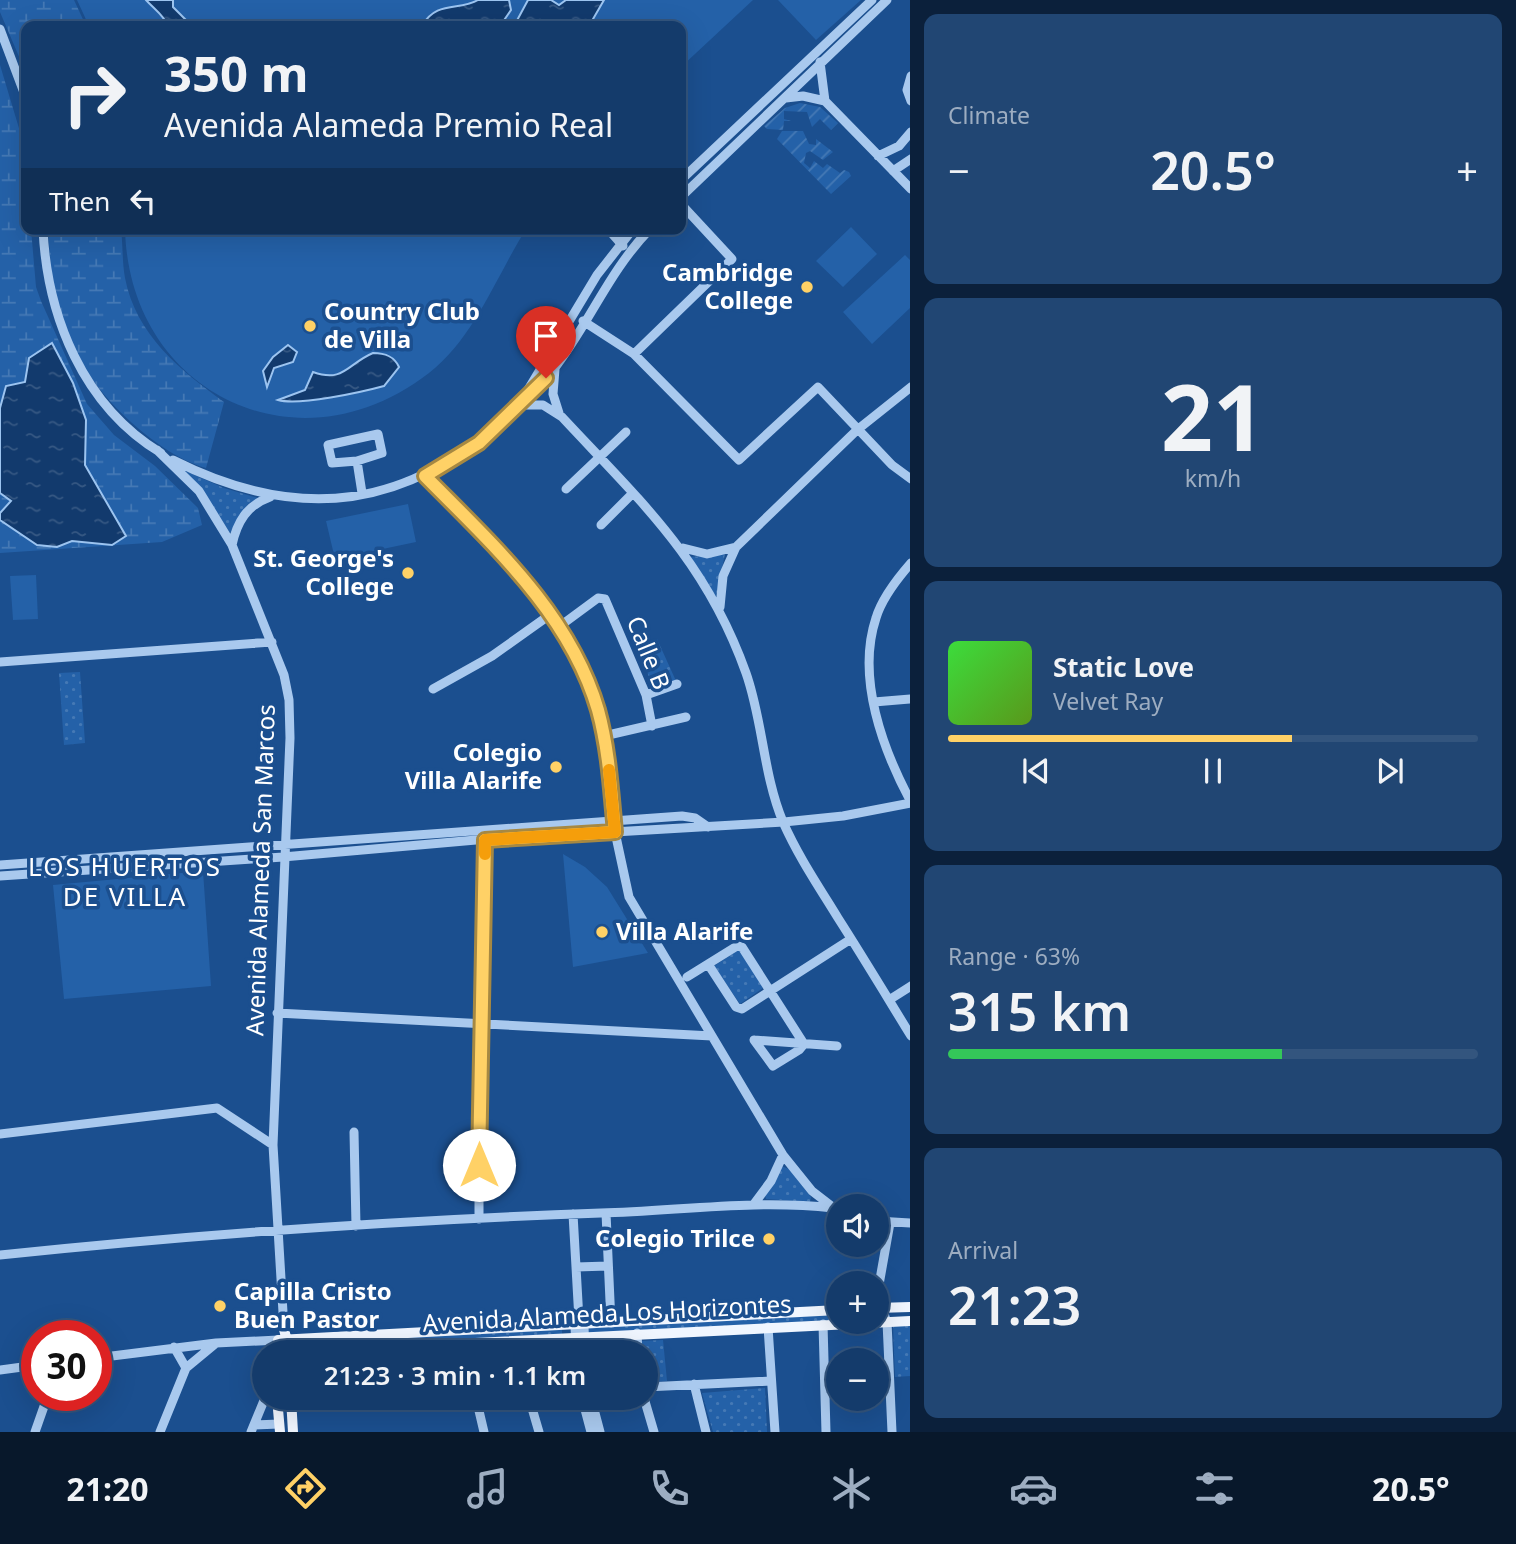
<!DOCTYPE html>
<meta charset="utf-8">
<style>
:root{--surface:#143b6b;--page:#214673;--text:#f1f3f6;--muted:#9dadc1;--line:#33557e;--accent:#ffd166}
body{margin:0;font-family:"Noto Sans",sans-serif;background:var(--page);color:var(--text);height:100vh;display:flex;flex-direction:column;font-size:26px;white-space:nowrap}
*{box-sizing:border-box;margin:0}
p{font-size:23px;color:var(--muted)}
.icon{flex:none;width:38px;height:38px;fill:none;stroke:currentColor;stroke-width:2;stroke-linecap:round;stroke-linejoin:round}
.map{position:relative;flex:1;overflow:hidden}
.drawer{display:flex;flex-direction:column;gap:14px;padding:14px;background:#0b203b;width:606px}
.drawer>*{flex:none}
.banner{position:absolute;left:21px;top:21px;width:665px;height:214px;border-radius:14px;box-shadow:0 7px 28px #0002,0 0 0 2px var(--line);background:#143b6b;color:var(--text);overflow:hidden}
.tools{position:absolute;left:826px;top:1194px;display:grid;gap:14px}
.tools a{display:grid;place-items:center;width:63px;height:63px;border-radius:50%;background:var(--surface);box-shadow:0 7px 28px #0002,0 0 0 2px var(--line);font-size:35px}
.speed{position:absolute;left:21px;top:1320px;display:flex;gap:14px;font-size:35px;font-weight:700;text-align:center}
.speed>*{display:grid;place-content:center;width:91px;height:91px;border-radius:50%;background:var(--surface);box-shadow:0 7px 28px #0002,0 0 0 2px var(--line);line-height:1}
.speed .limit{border:10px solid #d22;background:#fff;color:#111}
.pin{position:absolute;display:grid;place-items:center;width:60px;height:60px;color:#fff;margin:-72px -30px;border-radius:50% 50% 50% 0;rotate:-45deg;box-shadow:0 0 7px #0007}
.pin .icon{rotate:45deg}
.me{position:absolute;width:77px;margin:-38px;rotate:0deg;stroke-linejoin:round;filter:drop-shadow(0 0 5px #0008)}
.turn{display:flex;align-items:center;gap:24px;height:147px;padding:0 28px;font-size:32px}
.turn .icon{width:91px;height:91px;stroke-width:2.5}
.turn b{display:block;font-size:49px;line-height:60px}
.then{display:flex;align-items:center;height:66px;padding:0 28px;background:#0003;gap:14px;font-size:26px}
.big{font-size:52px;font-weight:600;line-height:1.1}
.drawer .widget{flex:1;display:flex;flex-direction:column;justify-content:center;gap:10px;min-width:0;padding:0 24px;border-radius:14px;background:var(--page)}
.drawer .dial{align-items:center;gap:0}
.dial b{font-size:91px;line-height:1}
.song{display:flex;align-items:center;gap:21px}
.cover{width:84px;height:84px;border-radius:10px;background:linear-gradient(135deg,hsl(120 70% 55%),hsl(90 70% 35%))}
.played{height:7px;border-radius:4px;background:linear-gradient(90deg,var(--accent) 65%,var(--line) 65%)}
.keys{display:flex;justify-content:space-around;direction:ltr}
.heat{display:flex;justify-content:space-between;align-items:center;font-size:38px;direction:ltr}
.charge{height:10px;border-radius:5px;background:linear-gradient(90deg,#34c759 63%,var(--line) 0)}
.trip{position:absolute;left:252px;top:1340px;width:406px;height:70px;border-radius:35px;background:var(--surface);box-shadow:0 7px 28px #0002,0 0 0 2px var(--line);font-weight:600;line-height:70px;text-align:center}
.menu{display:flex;height:112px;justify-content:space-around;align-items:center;background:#08182b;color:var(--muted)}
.menu .icon{width:49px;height:49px}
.menu .current{color:var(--accent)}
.menu b{font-size:32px;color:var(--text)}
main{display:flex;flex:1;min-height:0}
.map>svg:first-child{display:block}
.grass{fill:url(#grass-dots)}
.wetland{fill:url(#wetland-marsh)}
.garden{fill:url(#garden-furrows)}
.pitch{fill:#2461a8}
.water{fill:url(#water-ripples);stroke:#9cc4f0;stroke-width:2}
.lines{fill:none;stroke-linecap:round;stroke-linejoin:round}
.minor{stroke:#a9c9ee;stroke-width:9}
.major{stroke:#f0f6ff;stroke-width:10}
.route-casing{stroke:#a68842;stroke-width:18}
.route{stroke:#ffd166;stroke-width:12}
.slow{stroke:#f59e0b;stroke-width:12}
.poi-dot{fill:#ffd166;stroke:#1b4f8f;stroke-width:2.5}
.labels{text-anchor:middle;stroke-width:7;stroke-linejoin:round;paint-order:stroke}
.poi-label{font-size:24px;font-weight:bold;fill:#fff;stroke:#1b4f8f;text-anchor:end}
.street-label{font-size:24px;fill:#fff;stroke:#1b4f8f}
.neighbourhood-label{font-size:26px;letter-spacing:2px;fill:#fff;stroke:#1b4f8f}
</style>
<main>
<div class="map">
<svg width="911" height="1432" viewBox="0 0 911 1432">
<defs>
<pattern id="grass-dots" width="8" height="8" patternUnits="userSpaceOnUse" patternTransform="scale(1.75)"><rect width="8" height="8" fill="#2461a8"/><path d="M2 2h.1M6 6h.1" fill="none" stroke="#4579b5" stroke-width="1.8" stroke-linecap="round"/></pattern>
<pattern id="wetland-marsh" width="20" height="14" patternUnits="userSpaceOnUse" patternTransform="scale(1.75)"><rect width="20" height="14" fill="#2461a8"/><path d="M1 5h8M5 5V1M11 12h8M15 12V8" fill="none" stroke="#4579b5"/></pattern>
<pattern id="garden-furrows" width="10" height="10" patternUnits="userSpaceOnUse" patternTransform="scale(1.75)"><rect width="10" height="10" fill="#2461a8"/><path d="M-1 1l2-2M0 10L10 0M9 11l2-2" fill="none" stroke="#4579b5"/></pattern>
<pattern id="water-ripples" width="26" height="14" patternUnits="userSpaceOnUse" patternTransform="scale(1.75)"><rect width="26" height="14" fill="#123a6d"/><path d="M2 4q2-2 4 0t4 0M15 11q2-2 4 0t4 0" fill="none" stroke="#365883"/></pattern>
</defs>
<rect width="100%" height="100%" fill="#1b4f8f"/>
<path class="grass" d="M181 469 224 488 258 498 248 504 230 533 205 494Z
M725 554 716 597 689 557Z
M657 639 676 681 653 688 640 652Z
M80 672 85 743 64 745 59 673Z
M740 949 763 988 740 1004 714 966Z
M781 1166 789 1169 811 1197 810 1202 766 1199 765 1195Z
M838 1313V1320L589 1333V1327Z
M910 1324V1376L895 1377 893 1325Z
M562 1328V1335L300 1349V1343Z
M663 1340 667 1381 646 1383V1353H642L641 1341Z
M765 1388 767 1432H713L702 1393Z"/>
<path class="wetland" d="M0 0H74L86 26H26V73L0 12Z
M0 65 21 135 26 183V229H31L36 287 41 301 87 404 114 435 155 466 198 508 202 525 162 542 0 553Z
M48 229H121C123 245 122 262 125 278 136 335 180 370 224 402L206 468C152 453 82 382 64 330 53 297 50 263 48 229Z"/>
<path class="garden" d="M800 103 820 107 838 123 831 130 820 119 812 127 807 112 784 111V119L791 121H784L783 130 767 129 764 126 785 108Z
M782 131H803L809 144 816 145V139L833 152 823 160 810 151 806 153 804 163 810 168 814 161 823 168 827 164 840 173 844 170 849 172 851 176 831 194 777 139Z"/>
<path class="pitch" d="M77 0H753L681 67V26H89Z
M778 0H861L816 40Z
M851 227 877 254 843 287 816 261Z
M125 229H526C496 277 474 338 429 373 298 475 129 393 125 229Z
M905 255 910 260V308L872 344 843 312Z
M408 504 416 542 335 559 326 521Z
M36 575 38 619 13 620 10 576Z
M563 854 585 867 607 887 648 953 573 967Z
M203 871 211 986 64 999 53 885Z"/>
<path class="water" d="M146 0H173V7L192 26H168C163 14 155 10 146 0Z
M478 0H509L511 10 500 26H422C436 0 460 11 478 0Z
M528 0H551L559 5 566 0H604L589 26H514Z
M52 343 73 383 86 420 85 465 126 536 112 545 72 541 57 547 37 545 0 520V513L11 501 0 493V408L6 386 25 382 29 358Z
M288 345 297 352 293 362 274 368 267 387 263 371 273 357Z
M373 353C385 353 394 356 399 367L384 386C362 392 299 406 278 400L305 390 313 372C344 383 347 364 373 353Z"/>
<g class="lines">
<path class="minor" d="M0 29 26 98
M820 62 825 101
M911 76 907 90 911 101
M786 98 803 96 825 101 911 189
M878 156 899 146 911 132
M893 171 911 159
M681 180 872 0
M681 197 887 0
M43 229C47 316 83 406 161 453
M608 229 623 246
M583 321 634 354 739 460 818 387 892 465 911 479
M634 354 732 259 681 204
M555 369 553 394 559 413
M526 393 597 275 633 229
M519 405H543L562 417C641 502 706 560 746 673 763 721 763 774 783 822 798 856 819 887 838 918 863 957 887 997 911 1036
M157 450 199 491 232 545 284 675 289 700 290 738 273 1145 284 1329
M173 460C300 524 410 510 513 410 527 397 542 385 554 369 589 324 609 271 650 229
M357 461 382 453 378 434 328 445 332 463 357 461 362 493
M425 476 524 579 560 626 597 708 611 780 615 832 629 897 783 1155 812 1191 834 1208
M566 489 626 432
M601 525 633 493
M232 545C237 522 247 505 270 497
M683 548 707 554 736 547
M911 563C897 579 882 598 876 618 856 678 883 750 911 802
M720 607 723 576 736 547 857 430 911 387
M560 626 598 598 605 599 646 695 652 726
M0 662 272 642
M433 689 492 656 551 614
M646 695 677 684
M874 702 911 699
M604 736 686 717
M0 865 682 816 695 818 708 827
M0 876 283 857 476 840 784 822 843 816 911 803
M708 964 736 1007 742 1009 851 939
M687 977 737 946 742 947 804 1044
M889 1000 911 986
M277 1013 712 1036
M754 1040 837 1046
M754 1040 773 1066 799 1050 804 1044
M354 1132 356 1226
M0 1134 217 1108 273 1145
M754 1204 771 1181 783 1155
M606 1213 611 1323
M573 1214 579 1320 584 1325 585 1353
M479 1219V1025L485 835
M877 1221 911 1223
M0 1255C200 1234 400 1220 601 1213 678 1211 755 1199 833 1208
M576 1267 608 1266
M877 1296 890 1223
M877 1297 887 1322 892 1432
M823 1324 826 1432
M768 1327 775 1432
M637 1333 638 1353
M174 1347 186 1368
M576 1353 575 1325 578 1321
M96 1358 216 1343 278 1340
M0 1370 37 1365
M694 1384 706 1432
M646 1387 771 1381
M476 1398 484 1432
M529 1398 539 1432
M582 1398 591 1432
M591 1398 600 1432
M644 1398 654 1432
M291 1402 368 1398
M254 1425 279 1424
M35 1432 48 1395
M160 1432 186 1368 215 1344
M251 1432 265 1398"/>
<path class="major" d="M877 1308 911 1307
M284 1329 288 1346
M278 1340 838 1310
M277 1347 296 1352 911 1321
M277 1398 280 1432
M291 1398 293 1432"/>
</g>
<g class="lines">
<defs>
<path id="route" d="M479 1165 485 840 615 832C611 791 609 750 598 710 570 614 493 545 425 476L479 443 546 378"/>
</defs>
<use href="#route" class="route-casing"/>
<use href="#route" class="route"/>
<path class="slow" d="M485 854V840L615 832 609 770"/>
</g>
<g class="poi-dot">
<circle cx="807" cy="287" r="7"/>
<circle cx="310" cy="326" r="7"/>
<circle cx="408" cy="573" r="7"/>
<circle cx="556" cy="767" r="7"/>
<circle cx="602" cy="932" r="7"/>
<circle cx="769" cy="1239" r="7"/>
<circle cx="220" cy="1306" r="7"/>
</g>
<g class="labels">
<g class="poi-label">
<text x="793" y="281">Cambridge<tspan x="793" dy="28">College</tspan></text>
<text x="324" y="320" text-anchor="start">Country Club<tspan x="324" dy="28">de Villa</tspan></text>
<text x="394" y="567">St. George's<tspan x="394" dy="28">College</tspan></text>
<text x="542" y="761">Colegio<tspan x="542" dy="28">Villa Alarife</tspan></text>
<text x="616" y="940" text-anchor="start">Villa Alarife</text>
<text x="755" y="1247">Colegio Trilce</text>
<text x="234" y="1300" text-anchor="start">Capilla Cristo<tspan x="234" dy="28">Buen Pastor</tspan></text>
</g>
<g class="street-label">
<text transform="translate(648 653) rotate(68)" y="8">Calle B</text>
<text transform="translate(261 870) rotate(-88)" y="8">Avenida Alameda San Marcos</text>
<text transform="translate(607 1314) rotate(-3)" y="8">Avenida Alameda Los Horizontes</text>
</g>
<g class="neighbourhood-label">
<text x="125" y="876">LOS HUERTOS<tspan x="125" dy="30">DE VILLA</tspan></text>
</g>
</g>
</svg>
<div class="tools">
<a><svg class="icon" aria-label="sound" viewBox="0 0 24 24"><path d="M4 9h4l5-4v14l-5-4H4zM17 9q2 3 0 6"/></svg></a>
<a>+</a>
<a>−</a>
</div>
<div class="speed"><div class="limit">30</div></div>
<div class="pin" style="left:546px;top:378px;background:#d93025"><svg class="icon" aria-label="arrive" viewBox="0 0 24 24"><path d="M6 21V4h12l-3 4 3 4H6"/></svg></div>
<svg class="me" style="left:479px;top:1165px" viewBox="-20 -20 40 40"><circle r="19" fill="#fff"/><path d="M0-13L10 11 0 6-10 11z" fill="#ffd166"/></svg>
<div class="trip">21:23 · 3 min · 1.1 km</div>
<div class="banner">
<div class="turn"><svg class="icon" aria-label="right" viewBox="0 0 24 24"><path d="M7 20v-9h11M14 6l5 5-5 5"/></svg><div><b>350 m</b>Avenida Alameda Premio Real</div></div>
<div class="then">Then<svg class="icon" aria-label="left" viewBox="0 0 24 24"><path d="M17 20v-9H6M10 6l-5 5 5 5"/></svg></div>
</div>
</div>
<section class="drawer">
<div class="widget"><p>Climate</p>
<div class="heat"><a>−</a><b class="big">20.5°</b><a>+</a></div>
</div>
<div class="widget dial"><b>21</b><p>km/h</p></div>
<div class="widget">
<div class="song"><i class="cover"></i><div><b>Static Love</b><p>Velvet Ray</p></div></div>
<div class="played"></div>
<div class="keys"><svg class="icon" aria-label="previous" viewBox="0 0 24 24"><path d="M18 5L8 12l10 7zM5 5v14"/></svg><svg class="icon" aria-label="pause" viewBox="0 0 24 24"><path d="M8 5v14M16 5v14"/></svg><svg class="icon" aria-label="next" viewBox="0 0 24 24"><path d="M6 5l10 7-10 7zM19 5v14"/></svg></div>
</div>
<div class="widget"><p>Range · 63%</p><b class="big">315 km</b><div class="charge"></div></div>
<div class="widget"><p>Arrival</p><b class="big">21:23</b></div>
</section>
</main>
<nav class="menu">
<b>21:20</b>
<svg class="icon current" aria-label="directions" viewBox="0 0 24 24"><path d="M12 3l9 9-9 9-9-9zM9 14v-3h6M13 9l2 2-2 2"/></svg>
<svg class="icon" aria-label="music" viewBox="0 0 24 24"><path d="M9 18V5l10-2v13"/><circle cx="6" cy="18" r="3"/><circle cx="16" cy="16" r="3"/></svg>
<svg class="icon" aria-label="phone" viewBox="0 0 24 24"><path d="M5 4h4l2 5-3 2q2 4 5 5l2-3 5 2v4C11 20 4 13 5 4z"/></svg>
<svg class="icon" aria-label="climate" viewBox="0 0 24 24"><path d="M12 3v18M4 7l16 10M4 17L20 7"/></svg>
<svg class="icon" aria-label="car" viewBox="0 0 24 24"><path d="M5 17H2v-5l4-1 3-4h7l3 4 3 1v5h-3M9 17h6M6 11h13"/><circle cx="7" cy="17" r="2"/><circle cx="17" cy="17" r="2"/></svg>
<svg class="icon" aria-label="filters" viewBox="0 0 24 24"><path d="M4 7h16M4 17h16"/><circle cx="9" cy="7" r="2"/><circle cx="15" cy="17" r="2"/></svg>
<b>20.5°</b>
</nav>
